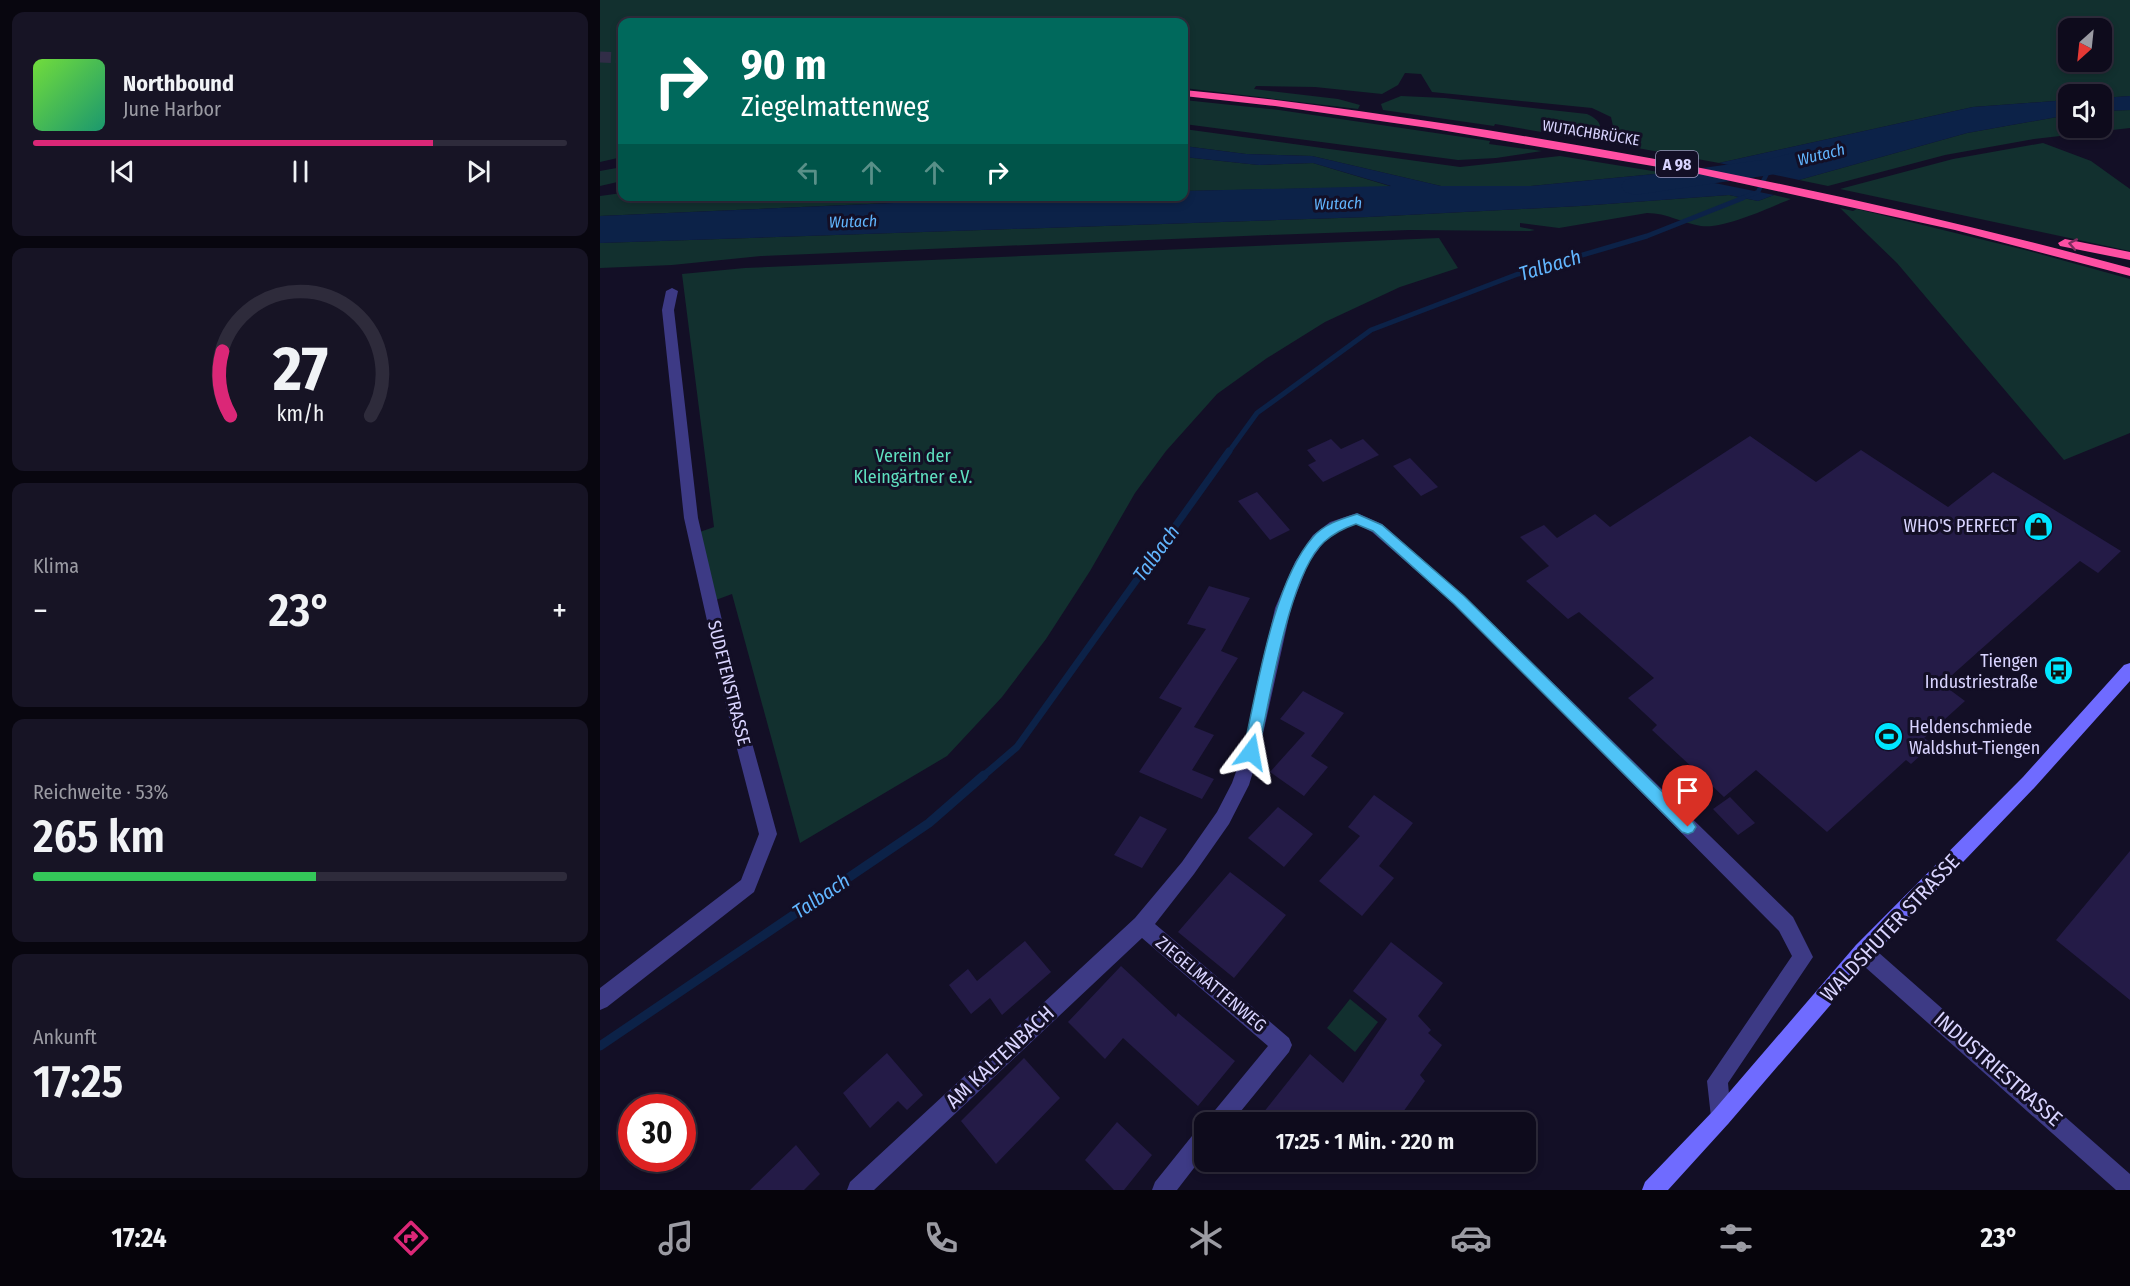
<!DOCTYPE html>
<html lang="de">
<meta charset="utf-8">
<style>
:root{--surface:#0e0b1c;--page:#171425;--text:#f1f3f6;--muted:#9b9ba3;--line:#2e2b3b;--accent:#db2777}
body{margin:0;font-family:"Fira Sans Condensed",sans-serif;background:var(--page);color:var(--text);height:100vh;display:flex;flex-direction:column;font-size:22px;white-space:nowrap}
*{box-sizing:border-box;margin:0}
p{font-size:20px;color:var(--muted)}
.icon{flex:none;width:33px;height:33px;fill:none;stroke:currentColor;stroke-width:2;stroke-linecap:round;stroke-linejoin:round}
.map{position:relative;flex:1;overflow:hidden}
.details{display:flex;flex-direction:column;gap:12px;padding:12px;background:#08060f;width:600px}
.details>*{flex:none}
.top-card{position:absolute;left:18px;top:18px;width:570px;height:183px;border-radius:12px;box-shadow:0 3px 9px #0003,0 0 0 2px var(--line);background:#00695c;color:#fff;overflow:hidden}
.needle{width:39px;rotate:207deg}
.controls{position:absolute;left:1458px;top:18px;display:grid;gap:12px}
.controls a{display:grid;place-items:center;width:54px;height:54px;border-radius:12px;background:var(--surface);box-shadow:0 3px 9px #0003,0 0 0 2px var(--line);font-size:30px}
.speed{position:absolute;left:18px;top:1094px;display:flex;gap:12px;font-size:30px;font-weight:700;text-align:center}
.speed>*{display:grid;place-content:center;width:78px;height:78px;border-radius:50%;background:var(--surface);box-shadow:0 3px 9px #0003,0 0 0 2px var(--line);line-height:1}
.speed .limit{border:9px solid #d22;background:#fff;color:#111}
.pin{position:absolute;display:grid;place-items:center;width:51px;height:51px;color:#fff;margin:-62px -26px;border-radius:50% 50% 50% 0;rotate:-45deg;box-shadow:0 0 6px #0007}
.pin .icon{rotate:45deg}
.me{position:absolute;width:66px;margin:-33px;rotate:13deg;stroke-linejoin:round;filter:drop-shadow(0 0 4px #0008)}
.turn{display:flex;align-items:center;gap:21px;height:126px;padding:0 24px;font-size:27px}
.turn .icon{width:78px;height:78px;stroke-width:2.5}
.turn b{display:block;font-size:42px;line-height:51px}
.lanes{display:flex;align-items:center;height:57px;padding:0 24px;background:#0003;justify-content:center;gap:30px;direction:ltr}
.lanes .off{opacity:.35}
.big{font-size:45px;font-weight:600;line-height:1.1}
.details .card{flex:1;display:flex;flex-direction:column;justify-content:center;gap:9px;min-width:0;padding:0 21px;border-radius:12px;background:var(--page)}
.details .dial{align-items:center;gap:0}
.dial svg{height:156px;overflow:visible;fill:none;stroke:var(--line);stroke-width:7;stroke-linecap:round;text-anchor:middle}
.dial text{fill:var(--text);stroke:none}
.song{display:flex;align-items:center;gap:18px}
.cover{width:72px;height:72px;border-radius:9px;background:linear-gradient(135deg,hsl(100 70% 55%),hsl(160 70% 35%))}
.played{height:6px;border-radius:3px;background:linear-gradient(90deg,var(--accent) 75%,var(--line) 75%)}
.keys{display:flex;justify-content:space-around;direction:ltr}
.heat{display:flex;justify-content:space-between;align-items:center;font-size:33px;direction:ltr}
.charge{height:9px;border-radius:4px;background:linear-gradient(90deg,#34c759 53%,var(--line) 0)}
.trip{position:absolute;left:594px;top:1112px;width:342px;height:60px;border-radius:12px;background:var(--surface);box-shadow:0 3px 9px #0003,0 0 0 2px var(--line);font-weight:600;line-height:60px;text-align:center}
.dock{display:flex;height:96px;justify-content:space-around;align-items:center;background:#06040b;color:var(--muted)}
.dock .icon{width:42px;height:42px}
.dock .selected{color:var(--accent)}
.dock b{font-size:27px;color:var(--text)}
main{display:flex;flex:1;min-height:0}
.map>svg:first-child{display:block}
.green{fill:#12302f;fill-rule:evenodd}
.water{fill:#0c2248}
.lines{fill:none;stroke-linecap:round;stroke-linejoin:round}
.stream-far3{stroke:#0c2248;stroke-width:4.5}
.stream-far2{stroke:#0c2248;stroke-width:5}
.stream-far1{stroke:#0c2248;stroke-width:7}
.stream{stroke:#0c2248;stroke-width:9}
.river{fill:#0c2248;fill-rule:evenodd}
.building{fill:#241b47}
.highway-tunnel{stroke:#312d47;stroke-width:11;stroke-dasharray:11 5;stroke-linecap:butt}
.street{fill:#3d3a85;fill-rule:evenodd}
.secondary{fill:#6f6bff;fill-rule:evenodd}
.highway{fill:#ff4fa3;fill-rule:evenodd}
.oneway{stroke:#7d2c5e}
.route{fill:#4fc3f7;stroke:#337fa1;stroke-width:1.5}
.labels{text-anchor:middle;stroke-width:6;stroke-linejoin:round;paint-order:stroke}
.far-street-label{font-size:15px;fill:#d9d4ff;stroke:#130f26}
.far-water-label{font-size:16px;font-style:italic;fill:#62b6ff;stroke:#130f26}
.shield{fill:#130f26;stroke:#9e99be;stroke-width:1.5}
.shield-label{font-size:16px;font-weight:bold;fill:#d9d4ff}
.park-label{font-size:18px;fill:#5fe0c0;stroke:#130f26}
.poi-label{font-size:18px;fill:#d9d4ff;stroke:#130f26;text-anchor:end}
.street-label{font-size:18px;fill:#d9d4ff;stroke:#130f26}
.water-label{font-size:20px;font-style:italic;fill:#62b6ff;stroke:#130f26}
.near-street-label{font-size:21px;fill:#d9d4ff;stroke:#130f26}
</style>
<main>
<section class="details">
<div class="card">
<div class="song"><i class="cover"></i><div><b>Northbound</b><p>June Harbor</p></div></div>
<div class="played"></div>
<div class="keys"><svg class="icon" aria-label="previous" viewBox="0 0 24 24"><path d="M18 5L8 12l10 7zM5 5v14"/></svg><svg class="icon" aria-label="pause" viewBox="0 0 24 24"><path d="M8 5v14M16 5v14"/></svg><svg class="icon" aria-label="next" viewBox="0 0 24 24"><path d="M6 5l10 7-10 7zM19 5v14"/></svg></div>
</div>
<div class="card dial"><svg viewBox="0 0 100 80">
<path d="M14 69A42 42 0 1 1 86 69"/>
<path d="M14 69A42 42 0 0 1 10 36" stroke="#db2777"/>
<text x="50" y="56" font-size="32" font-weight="700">27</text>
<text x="50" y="72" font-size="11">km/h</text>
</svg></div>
<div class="card"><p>Klima</p>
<div class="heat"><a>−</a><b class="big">23°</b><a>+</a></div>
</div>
<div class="card"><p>Reichweite · 53%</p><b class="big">265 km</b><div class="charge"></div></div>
<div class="card"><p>Ankunft</p><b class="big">17:25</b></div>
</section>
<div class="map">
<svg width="1530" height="1190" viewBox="0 0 1530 1190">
<rect width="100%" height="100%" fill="#130f26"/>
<path class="green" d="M0 0H1530V96L1502 98V94H1468V100L1373 107 1119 163 1005 142 1013 126 1011 117 992 108 832 92 821 74 805 73 798 85 782 94 715 87 656 86 654 89 738 99 760 105 758 109 584 88V22H22V157L0 162ZM1468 28H1502V62H1468Z
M801 96 845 98 987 114C1002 121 1004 128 994 141L895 124 894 126 783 110 781 104Z
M584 100 679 110 890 141 889 144 942 151 896 158 858 160 584 124Z
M1530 110V128L1434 139 1345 155 1228 186 1199 180 1367 133 1468 115V128H1502V111Z
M584 129 860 167 960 156 1065 173 931 186H841L712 156 646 154 584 146Z
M1443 143 1491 161 1530 189V251L1240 189 1353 159Z
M584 157 659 165 713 163 793 187 584 191Z
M22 167V181L0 186V171Z
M22 193V196L426 197 0 216V196Z
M1129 195 1158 201 1174 195 1191 199C1168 208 1125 229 1101 226 1082 223 1067 213 1047 213L959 228 920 223V227L935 230 930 231 809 230 668 235 161 256 72 265 0 268V243L768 217 980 206Z
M1240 208 1253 211 1257 209 1429 251 1530 279V433L1464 460 1297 263Z
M839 238 858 268 800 287 725 322 667 358 617 394 566 451 535 493 490 571 446 639 402 697 347 756 200 843 132 594 113 601 97 533 114 527 82 274 145 268Z
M750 999 778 1022 755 1052 727 1028Z"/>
<path class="water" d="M1530 96V110L1502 111V98Z
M1468 100V115L1367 133 1199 180 1119 163 1373 107Z
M584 146 646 154 712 156 841 186H931L1065 173 1174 195 1158 201 1129 195 980 206 768 217 0 243V216L427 197 584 196V191L791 186 713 163 659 165 584 157Z"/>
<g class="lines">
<path class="stream-far3" d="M1139 199 1158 192 1170 167"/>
<path class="stream-far2" d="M628 453 657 413 771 330 918 274 1047 236 1143 198"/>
<path class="stream-far1" d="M382 777 417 747 629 451"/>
<path class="stream" d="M0 1046 329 823 384 775"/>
<path class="river" d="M1204 150 1214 152 1218 158 1214 164 1170 175 1035 195 1025 192 1021 186 1025 180 1035 177 1169 159Z"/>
</g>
<path class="building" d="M1150 436 1216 482 1261 450 1348 507 1393 472 1521 551 1498 573 1480 561 1342 684 1365 701 1324 738 1333 744 1311 764 1306 760 1227 832 1156 770 1124 797 1052 730 1057 725 1028 698 1054 678 979 612 968 619 926 581 949 566 920 537 944 525 957 538 995 514 1010 527Z
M731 439 741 449 763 439 779 455 723 482 708 465 716 461 707 450Z
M810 458 838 487 821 496 793 466Z
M657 492 690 530 670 540 638 501Z
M609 586 650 598 621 651 638 658 594 727 614 735 592 770 614 779 602 799 539 772 582 708 559 698 606 629 587 624Z
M703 691 744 713 711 756 728 767 704 796 670 772 705 733 680 719Z
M774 795 813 823 779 866 794 878 762 916 719 881 760 836 748 827Z
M1130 797 1155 823 1138 835 1113 809Z
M678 807 713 834 684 867 648 838Z
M540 816 567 829 542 868 514 855Z
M1530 851V1000L1456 940Z
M630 872 686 915 634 978 578 932Z
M425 941 451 972 402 1015 390 998 371 1014 349 985 368 969 377 981Z
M791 942 843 983 818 1016 831 1030 828 1033 842 1045 820 1075 825 1081 796 1122H673L663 1113 710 1054 743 1083 787 1019 753 991Z
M521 966 576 1017 578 1013 635 1061 598 1106 523 1038 505 1059 468 1022Z
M287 1053 323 1095 307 1110 298 1101 270 1128 243 1093Z
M424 1058 460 1098 396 1164 361 1121Z
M517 1122 552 1155 524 1190H514L485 1160Z
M196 1145 220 1174 204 1190H150Z"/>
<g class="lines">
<path class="highway-tunnel" d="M0 57 22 58"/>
<path class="street" d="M72 288 78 291 74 310 98 518 143 710 177 834 154 892 7 1007 0 1010V988L141 880 159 834 127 710 84 518 62 310 66 291Z
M757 513 782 524 864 596 1193 917 1213 957 1128 1083 1131 1117 1128 1124 1121 1127 1114 1124 1111 1117 1107 1081 1192 956 1179 931 854 604 772 532 756 524 740 530 723 543 708 564 691 608 659 752 649 785 629 824 594 874 555 924 689 1038 692 1045 689 1052 632 1122H607L611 1115 668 1046 542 938 274 1190H247L250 1182 535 918 582 862 617 812 632 783 643 752 675 608 695 562 713 535 730 522Z
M1263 942 1270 945 1530 1174V1190H1516L1256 959 1253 952 1256 945Z
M604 1128V1155L577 1190H552L555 1182 596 1131Z"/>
<path class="secondary" d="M1530 663V681L1435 787 1270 959 1128 1124 1068 1190H1042L1045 1182 1114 1110 1256 945 1423 777 1524 665Z"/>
<path class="highway" d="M584 90C672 98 760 111 848 124 1078 159 1305 207 1530 268V276L1355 230 1094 173 829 128 675 106 584 96Z
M1465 239 1530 252V260L1460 246 1458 243Z"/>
</g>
<defs><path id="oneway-chevron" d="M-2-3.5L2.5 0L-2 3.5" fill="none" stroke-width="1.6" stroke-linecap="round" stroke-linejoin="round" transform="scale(1.5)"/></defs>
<use class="oneway" href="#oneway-chevron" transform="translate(1473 244) rotate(-169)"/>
<path class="route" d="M757 514 782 525 864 596 1093 822 1096 827 1093 832 1088 834 1082 832 854 604 773 531 756 524C744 528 734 533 724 542 688 575 670 701 658 752L656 757 651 759 645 757 643 752C657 691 672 584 713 537 724 524 741 519 757 514Z"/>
<defs>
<symbol id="shop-disc" viewBox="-11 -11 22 22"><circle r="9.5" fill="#00e5ff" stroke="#130f26"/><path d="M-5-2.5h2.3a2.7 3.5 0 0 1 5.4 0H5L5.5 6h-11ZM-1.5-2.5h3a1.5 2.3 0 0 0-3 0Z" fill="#111"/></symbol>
<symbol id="bus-disc" viewBox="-11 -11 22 22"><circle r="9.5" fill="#00e5ff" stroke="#130f26"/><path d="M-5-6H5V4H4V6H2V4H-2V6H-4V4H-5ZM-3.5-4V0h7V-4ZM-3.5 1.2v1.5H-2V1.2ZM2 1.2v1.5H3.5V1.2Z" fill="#111"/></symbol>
<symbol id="stadium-disc" viewBox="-11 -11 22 22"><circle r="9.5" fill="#00e5ff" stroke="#130f26"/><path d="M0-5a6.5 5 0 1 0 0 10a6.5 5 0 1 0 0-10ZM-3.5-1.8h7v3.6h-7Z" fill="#111"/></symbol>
</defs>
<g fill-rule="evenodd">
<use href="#shop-disc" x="1422" y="510" width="33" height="33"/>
<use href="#bus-disc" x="1442" y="654" width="33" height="33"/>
<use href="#stadium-disc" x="1272" y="720" width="33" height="33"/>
</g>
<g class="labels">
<g class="far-street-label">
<text transform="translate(991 133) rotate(9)" y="5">WUTACHBRÜCKE</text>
</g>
<g class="far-water-label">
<text transform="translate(1221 154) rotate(-14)" y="6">Wutach</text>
<text transform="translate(738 203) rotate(-2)" y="6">Wutach</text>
<text transform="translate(253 221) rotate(-2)" y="6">Wutach</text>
</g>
<rect class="shield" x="1056" y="151" width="42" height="26" rx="4.5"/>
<g class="shield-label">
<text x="1077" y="170">A 98</text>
</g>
<g class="park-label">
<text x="313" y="462">Verein der<tspan x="313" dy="21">Kleingärtner e.V.</tspan></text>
</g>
<g class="poi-label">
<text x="1417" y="532">WHO'S PERFECT</text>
<text x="1438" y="667">Tiengen<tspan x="1438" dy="21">Industriestraße</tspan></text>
<text x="1309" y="733" text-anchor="start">Heldenschmiede<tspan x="1309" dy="21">Waldshut-Tiengen</tspan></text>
</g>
<g class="street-label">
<text transform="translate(129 683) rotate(76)" y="6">SUDETENSTRASSE</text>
<text transform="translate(611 984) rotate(40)" y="6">ZIEGELMATTENWEG</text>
</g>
<g class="water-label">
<text transform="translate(950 265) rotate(-17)" y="7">Talbach</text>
<text transform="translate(556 553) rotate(-54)" y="7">Talbach</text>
<text transform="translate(221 896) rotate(-34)" y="7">Talbach</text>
</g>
<g class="near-street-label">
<text transform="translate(1290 928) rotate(-47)" y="7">WALDSHUTER STRASSE</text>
<text transform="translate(400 1057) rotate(-43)" y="7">AM KALTENBACH</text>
<text transform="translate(1398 1069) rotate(41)" y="7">INDUSTRIESTRASSE</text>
</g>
</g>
</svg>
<div class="controls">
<a><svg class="needle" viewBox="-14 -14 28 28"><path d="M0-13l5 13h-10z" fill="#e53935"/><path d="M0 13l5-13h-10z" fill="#9b9ba3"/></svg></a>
<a><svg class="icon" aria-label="sound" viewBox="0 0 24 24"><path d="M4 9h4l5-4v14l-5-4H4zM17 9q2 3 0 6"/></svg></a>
</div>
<div class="speed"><div class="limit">30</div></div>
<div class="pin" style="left:1088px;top:827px;background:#d93025"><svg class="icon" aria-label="arrive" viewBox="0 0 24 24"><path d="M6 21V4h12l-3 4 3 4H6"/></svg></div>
<svg class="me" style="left:651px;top:752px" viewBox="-20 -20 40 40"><path d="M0-17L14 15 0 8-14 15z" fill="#4fc3f7" stroke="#fff" stroke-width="4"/></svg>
<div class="trip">17:25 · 1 Min. · 220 m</div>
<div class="top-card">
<div class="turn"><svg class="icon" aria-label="right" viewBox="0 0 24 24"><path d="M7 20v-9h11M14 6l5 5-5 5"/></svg><div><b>90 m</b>Ziegelmattenweg</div></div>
<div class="lanes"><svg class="icon off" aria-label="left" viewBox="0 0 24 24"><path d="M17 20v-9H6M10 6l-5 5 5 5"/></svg><svg class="icon off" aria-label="ahead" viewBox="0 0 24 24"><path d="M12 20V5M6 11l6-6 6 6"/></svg><svg class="icon off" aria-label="ahead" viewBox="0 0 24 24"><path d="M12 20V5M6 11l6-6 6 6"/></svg><svg class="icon" aria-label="right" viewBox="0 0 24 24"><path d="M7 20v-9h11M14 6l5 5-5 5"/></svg></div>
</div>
</div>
</main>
<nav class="dock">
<b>17:24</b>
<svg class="icon selected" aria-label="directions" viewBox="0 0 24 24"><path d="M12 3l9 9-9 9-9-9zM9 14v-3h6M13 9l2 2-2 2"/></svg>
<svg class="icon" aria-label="music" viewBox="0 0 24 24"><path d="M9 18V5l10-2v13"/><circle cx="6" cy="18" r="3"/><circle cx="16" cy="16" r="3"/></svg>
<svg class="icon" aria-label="phone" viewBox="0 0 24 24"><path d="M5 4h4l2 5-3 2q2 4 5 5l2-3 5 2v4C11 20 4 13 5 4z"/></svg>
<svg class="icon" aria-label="climate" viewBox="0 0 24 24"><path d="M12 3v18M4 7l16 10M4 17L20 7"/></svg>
<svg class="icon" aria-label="car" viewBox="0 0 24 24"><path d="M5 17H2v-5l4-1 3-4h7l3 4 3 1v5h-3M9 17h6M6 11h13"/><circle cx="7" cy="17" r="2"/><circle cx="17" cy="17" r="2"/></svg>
<svg class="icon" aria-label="filters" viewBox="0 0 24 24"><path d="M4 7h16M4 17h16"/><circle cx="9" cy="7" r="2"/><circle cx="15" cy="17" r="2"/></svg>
<b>23°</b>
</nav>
